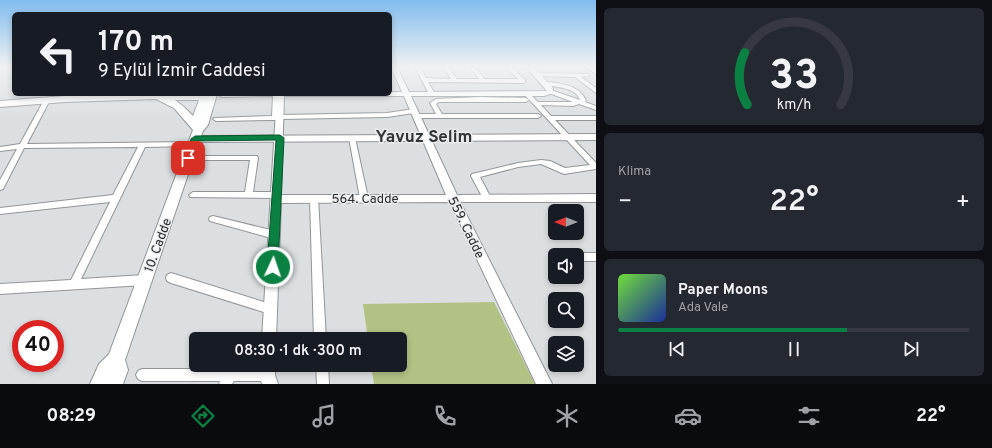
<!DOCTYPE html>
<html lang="tr">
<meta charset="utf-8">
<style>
:root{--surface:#171b24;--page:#242831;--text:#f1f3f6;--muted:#9ea1a6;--line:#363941;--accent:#0b8043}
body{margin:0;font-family:Overpass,sans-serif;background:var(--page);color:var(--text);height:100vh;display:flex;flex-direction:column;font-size:15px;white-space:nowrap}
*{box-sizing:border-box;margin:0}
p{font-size:13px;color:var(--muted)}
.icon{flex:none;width:22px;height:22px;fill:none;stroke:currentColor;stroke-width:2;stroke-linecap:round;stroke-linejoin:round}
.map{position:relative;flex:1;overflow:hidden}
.drawer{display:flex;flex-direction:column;gap:8px;padding:8px;background:#0d0f14;width:396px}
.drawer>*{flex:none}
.hud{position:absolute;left:12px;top:12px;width:380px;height:84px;border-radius:6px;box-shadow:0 2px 6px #0003;background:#171b24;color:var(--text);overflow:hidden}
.needle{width:26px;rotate:270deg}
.fabs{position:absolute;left:548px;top:204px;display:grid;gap:8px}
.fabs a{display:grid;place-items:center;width:36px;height:36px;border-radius:6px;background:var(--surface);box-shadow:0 2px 6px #0003;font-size:20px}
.speed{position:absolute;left:12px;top:320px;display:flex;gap:8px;font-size:20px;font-weight:700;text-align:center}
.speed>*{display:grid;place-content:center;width:52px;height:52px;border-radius:50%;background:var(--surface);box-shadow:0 2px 6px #0003;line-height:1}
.speed .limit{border:6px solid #d22;background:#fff;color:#111}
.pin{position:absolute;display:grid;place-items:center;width:34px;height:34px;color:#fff;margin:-17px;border-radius:8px;box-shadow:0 2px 6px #0006}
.me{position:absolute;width:44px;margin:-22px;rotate:3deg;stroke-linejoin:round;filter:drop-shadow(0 0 3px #0008)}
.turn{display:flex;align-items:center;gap:14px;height:84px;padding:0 20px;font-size:18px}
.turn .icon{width:52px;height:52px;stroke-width:2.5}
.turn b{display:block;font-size:28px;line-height:34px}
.big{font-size:30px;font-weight:600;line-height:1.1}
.drawer .widget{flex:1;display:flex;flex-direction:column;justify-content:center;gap:6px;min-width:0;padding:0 14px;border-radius:6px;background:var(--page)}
.drawer .dial{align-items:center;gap:0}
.dial svg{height:104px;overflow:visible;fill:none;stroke:var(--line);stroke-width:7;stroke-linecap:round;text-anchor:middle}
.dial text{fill:var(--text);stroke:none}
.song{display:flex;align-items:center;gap:12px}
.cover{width:48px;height:48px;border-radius:6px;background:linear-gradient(135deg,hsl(100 70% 55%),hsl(230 70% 35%))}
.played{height:4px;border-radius:2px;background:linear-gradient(90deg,var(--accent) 65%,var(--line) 65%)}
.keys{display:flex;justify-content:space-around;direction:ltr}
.heat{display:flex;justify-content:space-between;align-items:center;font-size:22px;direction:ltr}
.trip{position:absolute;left:189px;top:332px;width:218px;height:40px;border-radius:6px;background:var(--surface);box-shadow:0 2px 6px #0003;font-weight:600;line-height:40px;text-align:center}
.dock{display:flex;height:64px;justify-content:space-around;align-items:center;background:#090b0e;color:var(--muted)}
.dock .icon{width:28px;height:28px}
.dock .on{color:var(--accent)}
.dock b{font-size:18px;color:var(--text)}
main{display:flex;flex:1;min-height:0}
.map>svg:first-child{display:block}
.green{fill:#b1c284}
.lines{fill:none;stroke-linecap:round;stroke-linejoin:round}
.minor-casing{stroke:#929597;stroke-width:2}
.tertiary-casing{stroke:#929597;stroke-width:2}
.secondary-casing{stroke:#929597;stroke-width:2}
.minor{fill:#fff;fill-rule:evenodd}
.tertiary{fill:#fff;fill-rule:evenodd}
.secondary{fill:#fff;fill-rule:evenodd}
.route{fill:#0b8043;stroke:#07532c}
.labels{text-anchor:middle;stroke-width:3;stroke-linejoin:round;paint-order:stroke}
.street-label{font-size:13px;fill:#2a2b2c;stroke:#e9ecee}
.district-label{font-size:17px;font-weight:bold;fill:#323436;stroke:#e9ecee}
</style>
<main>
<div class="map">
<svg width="596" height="384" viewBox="0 0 596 384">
<rect width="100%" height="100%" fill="#dbdfe1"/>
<path class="green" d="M494 302 535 384H374L371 365H400V339H368L363 304Z"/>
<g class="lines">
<defs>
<path id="minor" d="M415 67H420L426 78 451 79 443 67H448L457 79H479L470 67H475L483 77V79H518L506 67H511L526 81 523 83 428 82 435 94 432 96 429 94Z
M537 73 589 74V76L581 77 596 88V93L575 77 535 76 534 75Z
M547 82C561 83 581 86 586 101L585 102 596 106V110L579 104 573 106 541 105 551 116H596V120H555L596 163V169L564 174 541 164 518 167 480 177 491 198 490 200H484L471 176 472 174 518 163 541 160 550 161 565 168 590 165 524 94 529 93 538 102H573L549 93 548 92 551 90 580 100C576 87 556 87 545 85V83Z
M220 94H283L279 96 278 117 281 115 387 113 414 109 417 111 414 113 387 117 281 119 278 117 275 120 216 121 213 119 214 118 272 116 273 96 222 97 220 96Z
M480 97 526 98 529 100 526 102H439L436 104 442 114H538L541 116 538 118H416L413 116 416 114H436L430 103 436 99Z
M47 98 50 100 27 144 193 142 196 144 193 146 145 147 81 279 144 275 148 277 149 280 148 283 144 285 0 294V284L71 280 110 202 0 214V208L113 195 138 147 24 148 3 189 0 190V180L17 149 0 151V147L20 144 44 100Z
M352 136 355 138 368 198 364 201 360 198 349 138Z
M201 156H257L258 158 253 192H276L280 195 276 198 190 197 189 195 193 192H245L250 160H204L200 158Z
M314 195 318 198 326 339H314L310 198Z
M213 216 275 231 278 232 280 235 278 238 275 239 210 221 209 219 210 217Z
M577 253H596V261H577V255H573Z
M171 273 270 304 274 305 275 309 274 313 270 314 171 283 167 281 166 278 167 275Z
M316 365H328L329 384H317Z
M142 369H267L271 371 273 375 271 379 267 381H234L232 384H219L220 381H142L138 379 136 375 138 371Z"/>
<path id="tertiary" d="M391 67H397L409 92 547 91 526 67H533L553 88V93L544 96H411L457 195 596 194V202H460L552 384H536L450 202 281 203 276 339H262L277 94H390V92H402ZM284 96H404L446 195H281Z
M259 365H275V375L278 384H262L259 375Z"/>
<path id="secondary" d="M585 67 596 68V74Z
M139 94H165L164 95 217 94 208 125 203 131 201 136 596 134V140L199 142 125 360 128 370 123 384H90L99 364 109 354 193 130 174 108 156 99 65 102 0 107V101L65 96ZM175 100H199L193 116 184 107Z"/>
</defs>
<use href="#minor" class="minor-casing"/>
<use href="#tertiary" class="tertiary-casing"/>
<use href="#secondary" class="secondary-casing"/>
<use href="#minor" class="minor"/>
<use href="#tertiary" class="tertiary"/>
<use href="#secondary" class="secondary"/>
</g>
<linearGradient id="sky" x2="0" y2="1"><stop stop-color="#81bcef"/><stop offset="0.55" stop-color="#eff1f2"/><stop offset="1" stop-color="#eff1f2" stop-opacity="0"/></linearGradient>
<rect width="596" height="121" fill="url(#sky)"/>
<path class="route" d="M280 135 284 138 278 267 277 271 273 272 269 271 267 267 276 140 198 141 191 160H188L184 158 191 139 195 136Z"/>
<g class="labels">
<g class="street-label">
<text x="365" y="203">564. Cadde</text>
<text transform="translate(467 227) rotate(64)" y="5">559. Cadde</text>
<text transform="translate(157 245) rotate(-70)" y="5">10. Cadde</text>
</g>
<g class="district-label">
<text x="424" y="142">Yavuz Selim</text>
</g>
</g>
</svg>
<div class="fabs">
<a><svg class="needle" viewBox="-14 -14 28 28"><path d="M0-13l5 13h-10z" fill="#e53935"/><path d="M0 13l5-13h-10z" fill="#9ea1a6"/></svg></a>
<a><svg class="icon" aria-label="sound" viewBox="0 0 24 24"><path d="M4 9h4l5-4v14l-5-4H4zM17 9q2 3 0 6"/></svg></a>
<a><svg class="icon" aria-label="search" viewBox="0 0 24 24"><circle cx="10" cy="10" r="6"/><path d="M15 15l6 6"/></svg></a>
<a><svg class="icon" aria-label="layers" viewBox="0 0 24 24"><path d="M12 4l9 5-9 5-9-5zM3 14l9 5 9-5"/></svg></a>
</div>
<div class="speed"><div class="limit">40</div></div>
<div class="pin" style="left:188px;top:158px;background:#d93025"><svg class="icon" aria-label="arrive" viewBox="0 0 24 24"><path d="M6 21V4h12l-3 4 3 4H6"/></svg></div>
<svg class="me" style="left:273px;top:267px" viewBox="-20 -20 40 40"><circle r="17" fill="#0b8043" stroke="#fff" stroke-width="3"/><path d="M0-11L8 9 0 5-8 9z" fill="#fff"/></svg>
<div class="trip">08:30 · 1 dk · 300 m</div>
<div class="hud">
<div class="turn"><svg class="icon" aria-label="left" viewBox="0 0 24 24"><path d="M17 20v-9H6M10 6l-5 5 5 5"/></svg><div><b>170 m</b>9 Eylül İzmir Caddesi</div></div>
</div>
</div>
<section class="drawer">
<div class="widget dial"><svg viewBox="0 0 100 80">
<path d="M14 69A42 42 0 1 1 86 69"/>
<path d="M14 69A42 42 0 0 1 12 29" stroke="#0b8043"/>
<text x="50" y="56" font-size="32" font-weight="700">33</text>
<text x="50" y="72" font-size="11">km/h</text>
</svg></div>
<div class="widget"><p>Klima</p>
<div class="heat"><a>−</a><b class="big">22°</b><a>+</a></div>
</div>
<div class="widget">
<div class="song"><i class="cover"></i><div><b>Paper Moons</b><p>Ada Vale</p></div></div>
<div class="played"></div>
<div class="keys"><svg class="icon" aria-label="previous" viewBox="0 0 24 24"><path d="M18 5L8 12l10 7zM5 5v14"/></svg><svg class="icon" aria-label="pause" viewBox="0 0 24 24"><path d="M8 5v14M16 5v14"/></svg><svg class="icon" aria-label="next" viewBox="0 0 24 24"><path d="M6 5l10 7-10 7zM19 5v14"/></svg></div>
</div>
</section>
</main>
<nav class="dock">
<b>08:29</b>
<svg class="icon on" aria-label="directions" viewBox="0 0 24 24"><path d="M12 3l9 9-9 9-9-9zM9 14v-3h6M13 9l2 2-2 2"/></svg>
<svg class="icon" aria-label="music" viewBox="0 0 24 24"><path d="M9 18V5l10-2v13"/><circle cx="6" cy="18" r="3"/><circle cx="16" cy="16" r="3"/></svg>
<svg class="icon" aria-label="phone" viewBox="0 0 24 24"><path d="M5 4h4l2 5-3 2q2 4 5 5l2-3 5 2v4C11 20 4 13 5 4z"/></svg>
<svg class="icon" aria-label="climate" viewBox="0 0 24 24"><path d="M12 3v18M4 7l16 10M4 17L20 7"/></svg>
<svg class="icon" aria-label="car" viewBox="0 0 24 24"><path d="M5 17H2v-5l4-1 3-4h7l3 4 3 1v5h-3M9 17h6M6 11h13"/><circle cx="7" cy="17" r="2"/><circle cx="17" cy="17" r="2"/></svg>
<svg class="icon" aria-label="filters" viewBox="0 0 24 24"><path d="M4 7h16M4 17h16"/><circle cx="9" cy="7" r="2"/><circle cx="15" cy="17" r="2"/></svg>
<b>22°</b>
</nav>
